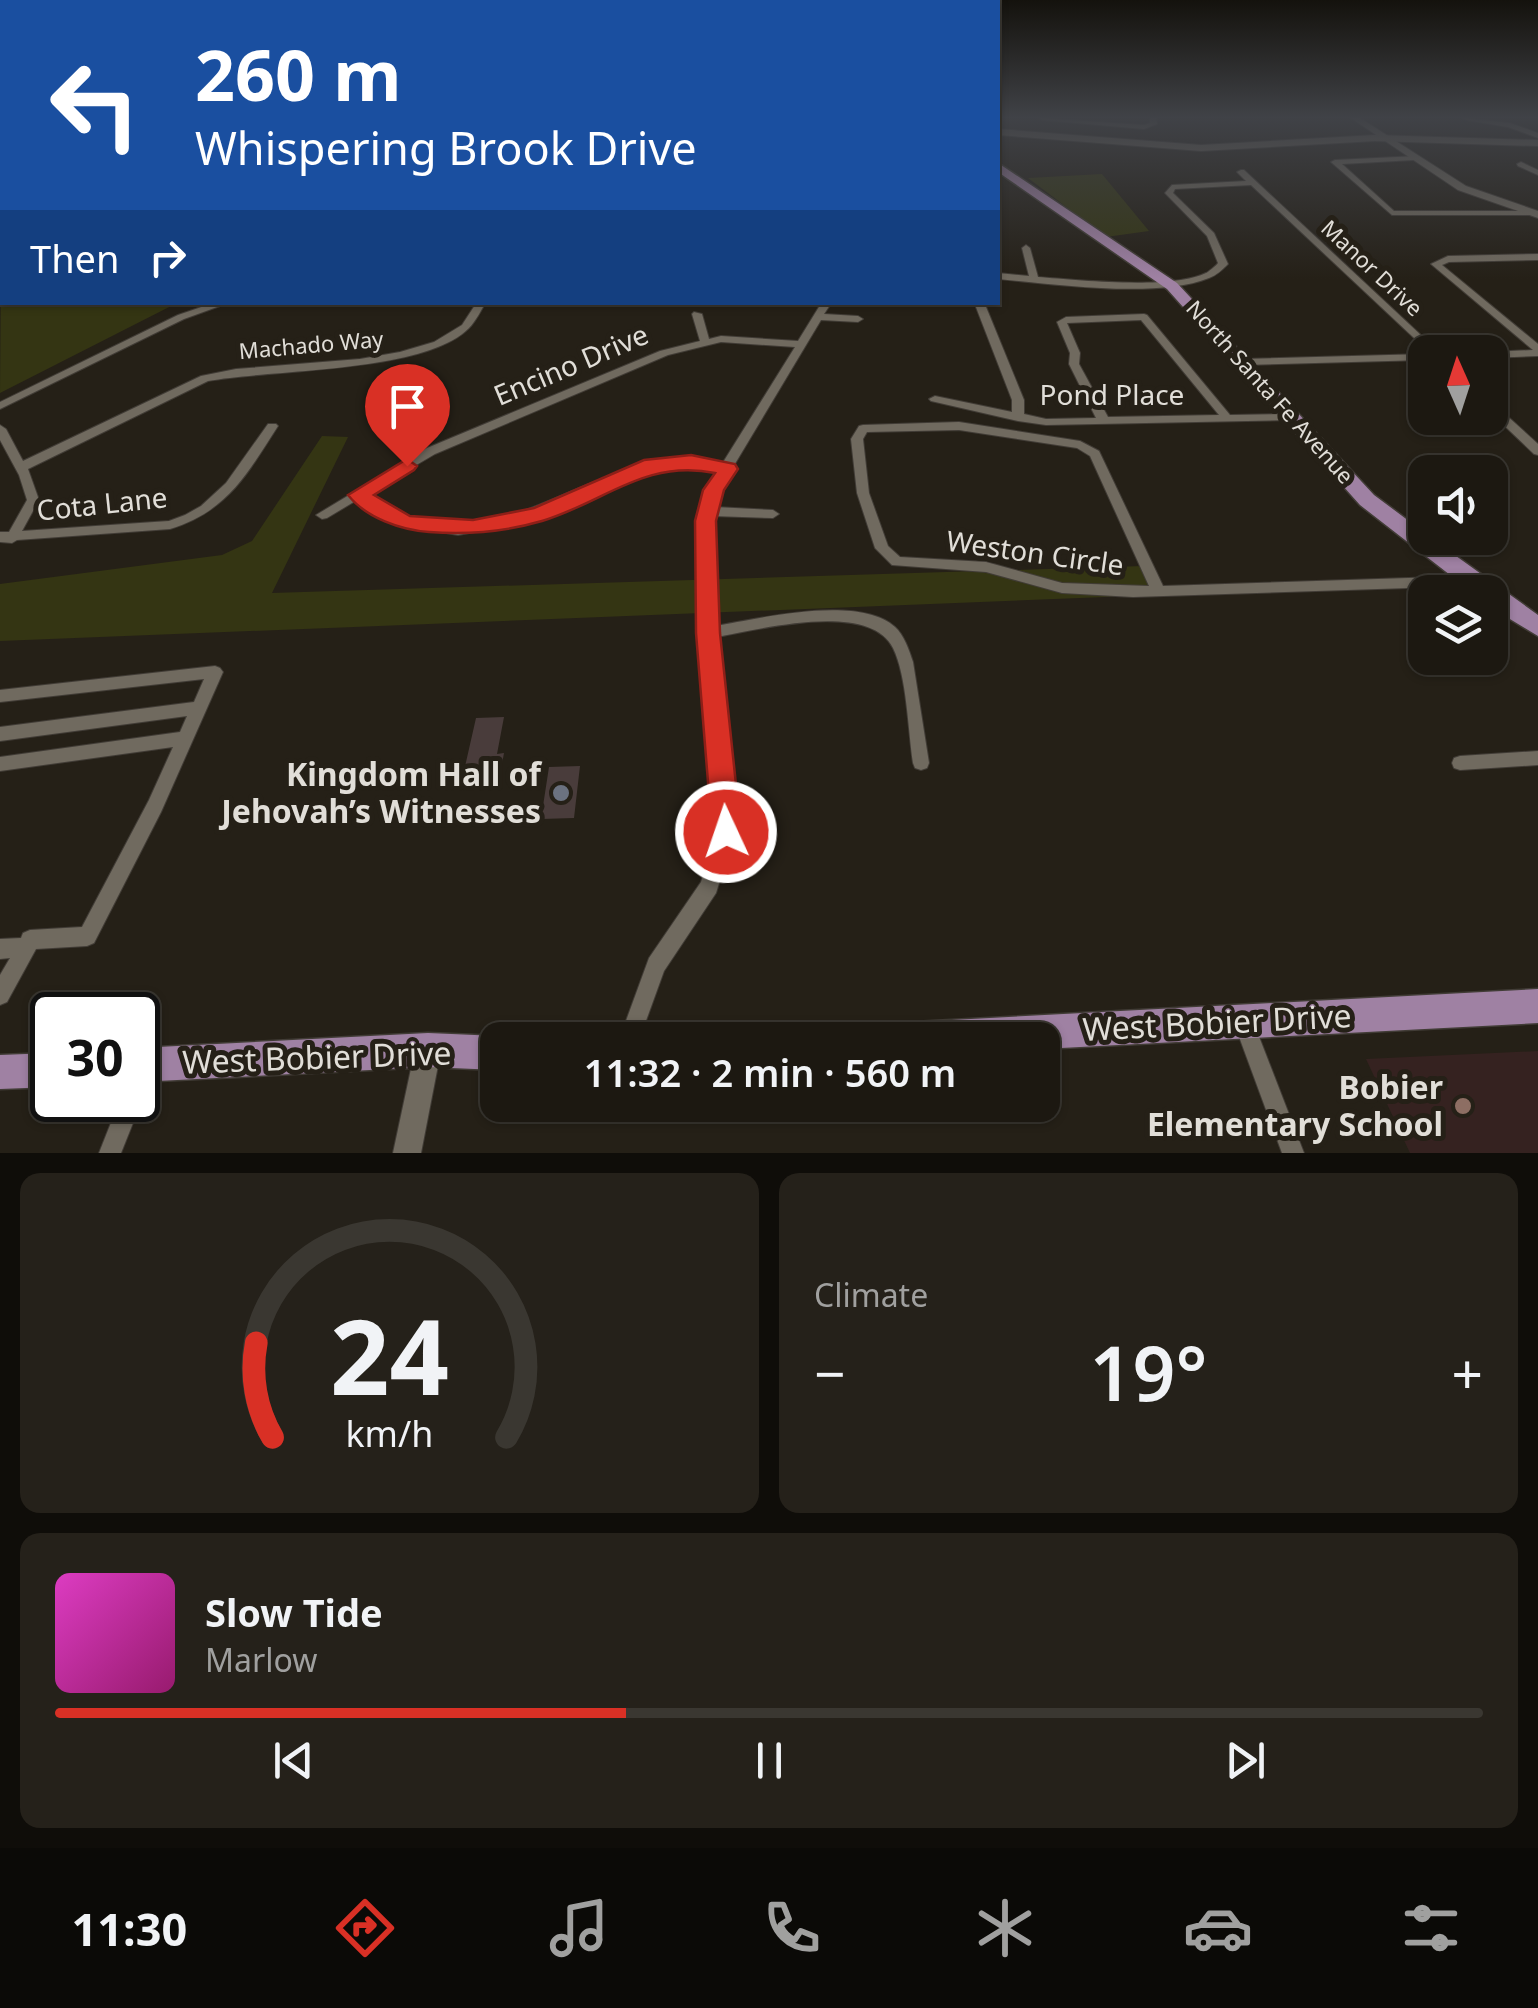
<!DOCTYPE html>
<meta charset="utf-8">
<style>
:root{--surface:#1c1811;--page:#25211a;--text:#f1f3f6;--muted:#a0a09f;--line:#3a3731;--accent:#d93025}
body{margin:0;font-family:"Noto Sans",sans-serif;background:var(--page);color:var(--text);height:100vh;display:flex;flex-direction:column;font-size:38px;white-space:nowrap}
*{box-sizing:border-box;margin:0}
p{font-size:32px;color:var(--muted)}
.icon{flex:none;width:55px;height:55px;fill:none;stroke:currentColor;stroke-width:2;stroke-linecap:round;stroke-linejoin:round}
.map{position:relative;height:1153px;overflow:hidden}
.panel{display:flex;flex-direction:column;gap:20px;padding:20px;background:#0f0d09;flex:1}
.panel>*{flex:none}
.banner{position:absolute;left:0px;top:0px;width:1000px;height:305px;box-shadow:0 2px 8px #0004,0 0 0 2px var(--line);background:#1a4fa0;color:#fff;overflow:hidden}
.needle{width:65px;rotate:357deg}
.buttons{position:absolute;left:1408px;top:335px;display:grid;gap:20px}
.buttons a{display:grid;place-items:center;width:100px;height:100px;border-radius:20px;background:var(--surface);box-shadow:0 2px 8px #0004,0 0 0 2px var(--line);font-size:50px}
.speed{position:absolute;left:30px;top:992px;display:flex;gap:20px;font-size:50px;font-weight:700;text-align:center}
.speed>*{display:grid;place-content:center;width:130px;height:130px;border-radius:50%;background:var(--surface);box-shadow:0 2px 8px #0004,0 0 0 2px var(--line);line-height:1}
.speed .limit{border:5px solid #111;border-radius:15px;background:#fff;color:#111}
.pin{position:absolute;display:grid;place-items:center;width:85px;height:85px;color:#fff;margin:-102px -42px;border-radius:50% 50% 50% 0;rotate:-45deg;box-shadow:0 0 10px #0007}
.pin .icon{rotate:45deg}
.me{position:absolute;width:110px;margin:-55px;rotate:357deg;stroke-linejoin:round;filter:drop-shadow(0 0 8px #0008)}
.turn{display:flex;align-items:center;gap:35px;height:210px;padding:0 30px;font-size:45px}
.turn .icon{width:130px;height:130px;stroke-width:2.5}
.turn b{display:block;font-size:70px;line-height:85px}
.then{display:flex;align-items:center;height:95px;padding:0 30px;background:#0003;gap:20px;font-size:38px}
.big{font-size:75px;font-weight:600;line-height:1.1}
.panel .tile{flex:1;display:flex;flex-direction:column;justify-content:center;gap:15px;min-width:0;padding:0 35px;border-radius:20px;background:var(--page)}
.panel .dial{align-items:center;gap:0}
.dial svg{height:260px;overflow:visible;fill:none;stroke:var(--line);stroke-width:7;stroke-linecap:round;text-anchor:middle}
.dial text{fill:var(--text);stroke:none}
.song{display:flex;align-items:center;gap:30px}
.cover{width:120px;height:120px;border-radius:15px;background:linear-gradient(135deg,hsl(310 70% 55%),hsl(320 70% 35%))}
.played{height:10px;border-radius:5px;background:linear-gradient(90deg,var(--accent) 40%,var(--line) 40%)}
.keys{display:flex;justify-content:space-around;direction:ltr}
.heat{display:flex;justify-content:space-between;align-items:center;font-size:55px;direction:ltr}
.panel .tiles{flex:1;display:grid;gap:20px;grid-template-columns:1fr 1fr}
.tile:last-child{grid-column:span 2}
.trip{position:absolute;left:480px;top:1022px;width:580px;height:100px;border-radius:20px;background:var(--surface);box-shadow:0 2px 8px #0004,0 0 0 2px var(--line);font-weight:600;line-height:100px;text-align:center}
.dock{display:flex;height:160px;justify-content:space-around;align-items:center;background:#0b0a07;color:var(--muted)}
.dock .icon{width:70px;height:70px}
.dock .on{color:var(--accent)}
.dock b{font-size:45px;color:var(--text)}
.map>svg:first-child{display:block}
.education{fill:#352220}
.green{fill:#343513}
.building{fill:#493c3b}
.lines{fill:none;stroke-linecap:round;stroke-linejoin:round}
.minor-casing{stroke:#413c36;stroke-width:2}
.tertiary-casing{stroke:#413c36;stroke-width:2}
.secondary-casing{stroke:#413c36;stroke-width:2}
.primary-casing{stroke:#413c36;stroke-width:3}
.minor{fill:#706a5f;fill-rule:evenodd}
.tertiary{fill:#706a5f;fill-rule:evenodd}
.secondary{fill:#706a5f;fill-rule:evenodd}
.primary{fill:#9f81a3;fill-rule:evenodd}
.route{fill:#d93025;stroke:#8d1f18;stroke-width:2.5}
.worship-dot{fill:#6b7280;stroke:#252017;stroke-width:4}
.education-dot{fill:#8d6e63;stroke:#252017;stroke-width:4}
.labels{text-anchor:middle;stroke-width:10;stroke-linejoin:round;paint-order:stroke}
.far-street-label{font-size:22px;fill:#e1ded8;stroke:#252017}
.street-label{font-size:28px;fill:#e1ded8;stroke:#252017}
.near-poi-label{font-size:32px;font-weight:bold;fill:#e1ded8;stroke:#252017;text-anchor:end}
.near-street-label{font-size:32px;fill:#e1ded8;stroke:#252017}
</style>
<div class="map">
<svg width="1538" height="1153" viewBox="0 0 1538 1153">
<rect width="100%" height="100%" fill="#252017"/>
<path class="education" d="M1538 1051V1153H1410L1366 1059Z"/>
<path class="green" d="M2 139V302L177 303 0 393Z
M1102 174 1149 231 1106 237 1028 178Z
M322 436 348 437 272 593 1143 566 1156 595 0 641V584L222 555 252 541Z"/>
<path class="building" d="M504 717 497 754 504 753 502 764H494L493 770 464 771 476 718Z
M580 766 574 818 541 819 549 767Z"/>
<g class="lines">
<defs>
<path id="minor" d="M1039 118 1144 125 1150 123V118H1156L1157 124 1144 129 1042 120Z
M1463 118 1510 123 1538 133V138L1508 127 1466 120Z
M1417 156 1418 158 1414 160 1342 164 1394 211H1534L1538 213 1534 215H1392L1331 162 1335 160Z
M1521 162 1538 170V175L1518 166 1517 164Z
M1241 170H1244L1439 352H1429L1251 185 1175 189 1173 193 1214 233 1228 264C1222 270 1217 275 1209 278 1157 299 1054 284 998 279V273L1029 276 1022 248 1026 245 1030 248 1038 277C1077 280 1172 290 1206 273 1207 273 1217 265 1218 263L1207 236 1165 193 1172 185 1246 181 1237 172Z
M1538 254V260L1449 262 1442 265 1538 344V356L1490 358V352H1487L1533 350 1431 264 1448 256Z
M216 302H231L184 319 0 409V402L178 315Z
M477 302H486C481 310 476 321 469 328 425 373 272 369 208 381L28 469 39 500 22 531 169 521 185 515 201 506 226 483 268 424H276L278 426C247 474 228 511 170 529L17 540 12 543 0 542V532H9L27 500 19 475 0 440V425L6 429 23 461 201 376 236 369 360 359 400 352 434 342 462 325Z
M822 302H832L824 314 858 316 863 319 858 322 821 320 733 467 734 469 719 490 715 507 773 510 779 514 773 518 713 516 715 626C759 619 858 594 895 627 904 635 909 650 913 662L929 763 927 768 921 770 915 768 913 763C908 730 907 676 893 648 869 600 758 630 716 637L735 832 716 893 664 971 639 1040H619L649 958 701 882 717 832 701 633 699 521 707 490 718 472 680 467 637 475 508 526 458 535 405 526 357 500 327 518 322 519 316 515 427 448 660 351 700 341 692 314 694 312 702 314 709 339 721 336 798 341ZM721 342 795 347 722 464C691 461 662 460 630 469 559 490 493 541 415 519 399 515 382 502 367 494L435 454 668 355Z
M974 302H984L1024 400V414L1046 419 1096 418 1069 364 1070 353 1057 322 1066 317 1144 314 1147 315 1230 415 1292 414 1298 417 1292 420 1046 425 1018 421 931 401 929 399 935 396 1012 412V400ZM1141 320 1219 415 1108 417 1079 364 1080 353 1067 323Z
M1425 354V360L1244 365 1239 362 1244 359Z
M1490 403 1494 404 1538 444V455L1534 454 1490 412Z
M959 422 1080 441 1099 451 1163 586 1470 576 1477 581 1470 586 1133 597 1062 593 986 572 892 565 875 548 857 493 851 439 859 426 863 425ZM959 430 1077 448 1090 456 1149 586 1062 583 986 562 900 557 888 546 869 493 863 439 867 432Z
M215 666 220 668 223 672 161 812 94 943 87 946 36 949 7 1002 0 1005V975L10 958 0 959V939L21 938 23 933 30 930 82 927 149 800 173 747 0 771V757L180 732 187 716 0 741V727L194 702 204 679 0 702V690Z
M1538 751V765L1460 770 1454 768 1452 763 1454 758 1460 756Z
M1244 1013 1251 1016 1304 1153H1282L1234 1023 1237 1016Z
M122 1112 130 1115 133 1123 121 1153H99L114 1115Z"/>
<path id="tertiary" d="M1351 118H1360L1466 186 1538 211V218L1458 190Z
M428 1037 437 1041 441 1050 421 1153H393L415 1050 419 1041Z"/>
<path id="secondary" d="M998 129 1201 145 1375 135 1538 140V146L1375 141 1201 151 998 135Z"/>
<path id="primary" d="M998 163 1177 283 1374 495 1425 533V538H1431L1538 615V636L1490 607V592H1472L1360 505 1167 289 998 172Z
M1538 989V1023L1042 1049V1040H878L883 1028 895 1023Z
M428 1033 498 1036 508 1040H498V1070L428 1067 138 1082V1048Z
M52 1053V1087L0 1089V1055Z"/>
</defs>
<use href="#minor" class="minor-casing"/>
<use href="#tertiary" class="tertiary-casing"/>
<use href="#secondary" class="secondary-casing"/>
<use href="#primary" class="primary-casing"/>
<use href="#minor" class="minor"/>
<use href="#tertiary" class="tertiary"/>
<use href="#secondary" class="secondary"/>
<use href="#primary" class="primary"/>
</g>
<linearGradient id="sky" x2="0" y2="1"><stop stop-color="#14120d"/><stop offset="0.42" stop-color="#404247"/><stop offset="1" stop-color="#404247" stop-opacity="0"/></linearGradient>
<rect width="1538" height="279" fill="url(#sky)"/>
<path class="route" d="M691 455 735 464 738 469 724 490 716 521 720 633 741 832 737 842 726 846 716 842 712 832 696 633 695 521 703 490 715 473C644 459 605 502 542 521 504 532 468 535 429 532 401 530 366 518 348 495L407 459 417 466 414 470 374 495 410 516 473 520 534 508 644 460Z"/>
<circle class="worship-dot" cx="561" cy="793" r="10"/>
<circle class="education-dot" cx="1463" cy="1106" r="10"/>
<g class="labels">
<g class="far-street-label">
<text transform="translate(1372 268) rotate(43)" y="8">Manor Drive</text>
<text transform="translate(311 345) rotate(-5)" y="8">Machado Way</text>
<text transform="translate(1270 392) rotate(48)" y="8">North Santa Fe Avenue</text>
</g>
<g class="street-label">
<text transform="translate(571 365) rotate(-23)" y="10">Encino Drive</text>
<text x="1112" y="405">Pond Place</text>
<text transform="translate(102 504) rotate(-6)" y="10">Cota Lane</text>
<text transform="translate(1035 553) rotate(8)" y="10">Weston Circle</text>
</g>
<g class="near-poi-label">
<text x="541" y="786">Kingdom Hall of<tspan x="541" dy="37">Jehovah’s Witnesses</tspan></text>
<text x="1443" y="1099">Bobier<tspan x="1443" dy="37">Elementary School</tspan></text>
</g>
<g class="near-street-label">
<text transform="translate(1217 1023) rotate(-3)" y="11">West Bobier Drive</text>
<text transform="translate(317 1058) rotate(-2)" y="11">West Bobier Drive</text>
</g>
</g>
</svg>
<div class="buttons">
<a><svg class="needle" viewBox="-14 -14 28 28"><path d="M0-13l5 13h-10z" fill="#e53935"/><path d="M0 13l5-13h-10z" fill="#a0a09f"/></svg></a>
<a><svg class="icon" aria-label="sound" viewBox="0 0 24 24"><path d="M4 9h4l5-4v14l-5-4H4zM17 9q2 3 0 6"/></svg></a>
<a><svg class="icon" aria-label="layers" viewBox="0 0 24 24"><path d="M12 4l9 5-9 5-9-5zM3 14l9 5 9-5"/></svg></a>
</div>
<div class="speed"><div class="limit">30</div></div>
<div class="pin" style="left:407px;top:466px;background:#d93025"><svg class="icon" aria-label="arrive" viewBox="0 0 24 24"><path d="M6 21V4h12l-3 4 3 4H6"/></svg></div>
<svg class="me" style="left:726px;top:832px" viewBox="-20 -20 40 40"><circle r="17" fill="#d93025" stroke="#fff" stroke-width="3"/><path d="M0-11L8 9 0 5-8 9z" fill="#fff"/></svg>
<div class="trip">11:32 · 2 min · 560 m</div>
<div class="banner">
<div class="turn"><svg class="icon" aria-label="left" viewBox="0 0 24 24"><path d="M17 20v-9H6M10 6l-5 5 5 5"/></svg><div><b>260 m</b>Whispering Brook Drive</div></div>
<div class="then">Then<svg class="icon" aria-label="right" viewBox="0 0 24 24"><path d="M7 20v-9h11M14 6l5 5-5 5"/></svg></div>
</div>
</div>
<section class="panel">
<div class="tiles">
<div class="tile dial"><svg viewBox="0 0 100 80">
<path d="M14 69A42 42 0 1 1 86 69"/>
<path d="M14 69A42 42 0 0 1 9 40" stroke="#d93025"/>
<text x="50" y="56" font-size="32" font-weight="700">24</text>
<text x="50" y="72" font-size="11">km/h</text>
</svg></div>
<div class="tile"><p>Climate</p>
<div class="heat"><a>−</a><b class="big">19°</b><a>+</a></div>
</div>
<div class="tile">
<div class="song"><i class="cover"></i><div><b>Slow Tide</b><p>Marlow</p></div></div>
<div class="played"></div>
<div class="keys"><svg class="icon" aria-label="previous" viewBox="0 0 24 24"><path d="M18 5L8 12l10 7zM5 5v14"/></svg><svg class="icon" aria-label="pause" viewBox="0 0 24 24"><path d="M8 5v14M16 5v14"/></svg><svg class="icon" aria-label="next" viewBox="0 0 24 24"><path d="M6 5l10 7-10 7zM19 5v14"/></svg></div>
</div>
</div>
</section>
<nav class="dock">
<b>11:30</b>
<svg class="icon on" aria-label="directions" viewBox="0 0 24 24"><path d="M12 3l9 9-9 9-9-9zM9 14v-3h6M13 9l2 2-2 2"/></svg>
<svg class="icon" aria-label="music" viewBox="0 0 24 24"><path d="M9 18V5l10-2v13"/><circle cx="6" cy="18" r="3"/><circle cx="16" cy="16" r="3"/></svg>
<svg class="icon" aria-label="phone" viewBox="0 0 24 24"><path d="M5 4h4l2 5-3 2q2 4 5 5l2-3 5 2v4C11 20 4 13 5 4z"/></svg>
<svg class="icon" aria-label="climate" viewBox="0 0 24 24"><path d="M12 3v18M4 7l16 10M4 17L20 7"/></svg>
<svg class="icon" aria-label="car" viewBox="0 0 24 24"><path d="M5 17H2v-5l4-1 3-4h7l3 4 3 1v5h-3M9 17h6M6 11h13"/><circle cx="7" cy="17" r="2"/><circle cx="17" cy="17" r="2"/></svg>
<svg class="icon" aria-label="filters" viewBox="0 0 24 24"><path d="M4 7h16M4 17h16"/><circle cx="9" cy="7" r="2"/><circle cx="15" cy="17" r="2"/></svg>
</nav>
